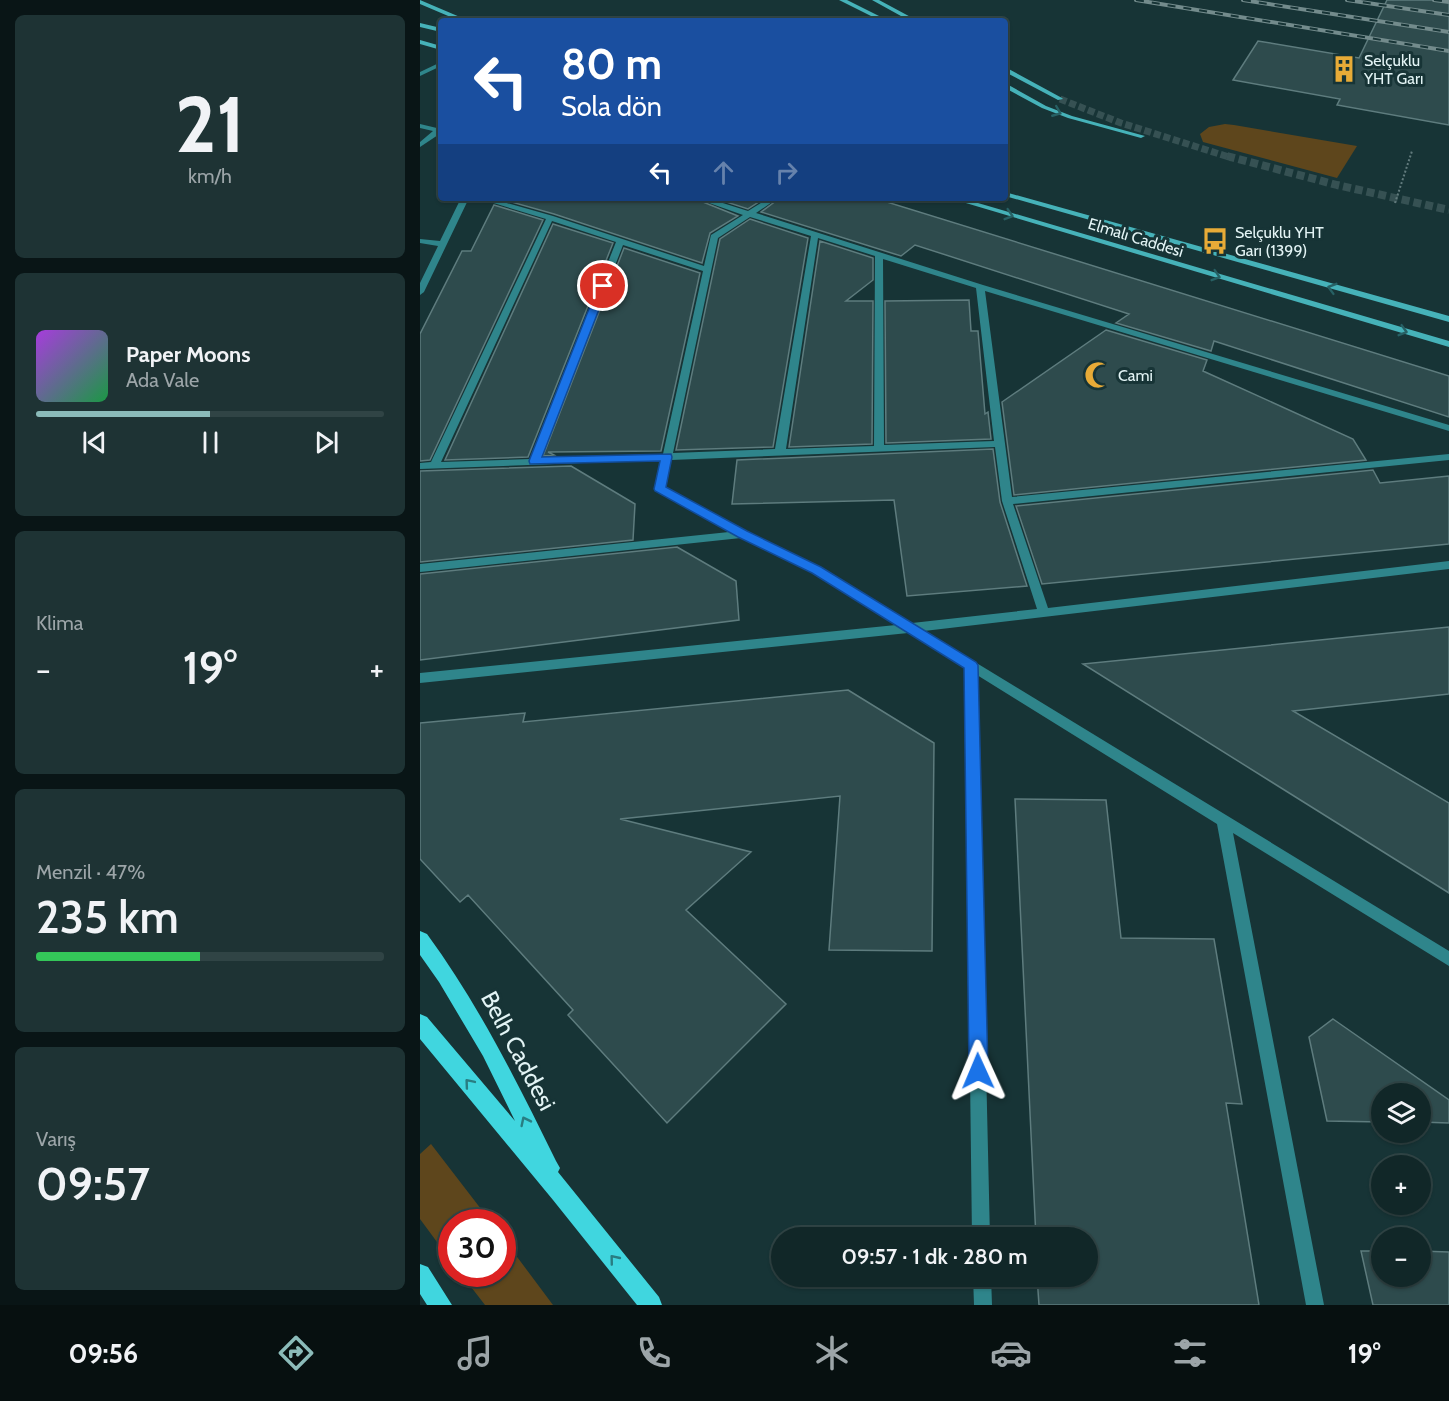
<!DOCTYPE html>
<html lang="tr">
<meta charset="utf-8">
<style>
:root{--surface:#112728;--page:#1e3334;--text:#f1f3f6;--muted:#9ca5a8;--line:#304445;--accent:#8bbbb9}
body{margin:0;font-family:Cabin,sans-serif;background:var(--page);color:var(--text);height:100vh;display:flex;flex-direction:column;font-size:22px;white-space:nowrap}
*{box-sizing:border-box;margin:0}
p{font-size:20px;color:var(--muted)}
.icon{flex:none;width:33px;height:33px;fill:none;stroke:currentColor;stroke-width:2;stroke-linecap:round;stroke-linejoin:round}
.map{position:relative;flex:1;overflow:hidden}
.side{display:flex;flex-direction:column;gap:15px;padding:15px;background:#091516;width:420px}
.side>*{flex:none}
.hud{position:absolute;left:18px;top:18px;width:570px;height:183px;border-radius:6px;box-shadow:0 2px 4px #0004,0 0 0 2px var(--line);background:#1a4fa0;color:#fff;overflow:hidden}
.buttons{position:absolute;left:951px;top:1083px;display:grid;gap:12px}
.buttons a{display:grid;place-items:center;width:60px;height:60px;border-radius:50%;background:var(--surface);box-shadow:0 2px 4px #0004,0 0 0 2px var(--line);font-size:30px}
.speed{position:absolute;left:18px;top:1209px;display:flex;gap:12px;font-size:30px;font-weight:700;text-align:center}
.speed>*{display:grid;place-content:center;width:78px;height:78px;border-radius:50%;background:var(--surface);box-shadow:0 2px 4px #0004,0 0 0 2px var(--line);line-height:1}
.speed .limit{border:9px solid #d22;background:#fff;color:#111}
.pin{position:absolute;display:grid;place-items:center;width:51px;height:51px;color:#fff;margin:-26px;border:3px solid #fff;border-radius:50%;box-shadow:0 2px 6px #0007}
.me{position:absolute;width:66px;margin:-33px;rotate:359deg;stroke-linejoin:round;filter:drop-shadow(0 0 4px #0008)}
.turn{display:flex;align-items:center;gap:21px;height:126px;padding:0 24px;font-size:27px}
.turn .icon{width:78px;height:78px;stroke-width:2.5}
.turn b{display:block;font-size:42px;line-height:51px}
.lanes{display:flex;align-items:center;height:57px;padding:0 24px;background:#0003;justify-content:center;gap:30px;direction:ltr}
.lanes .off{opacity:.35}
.big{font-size:45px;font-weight:600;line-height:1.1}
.side .tile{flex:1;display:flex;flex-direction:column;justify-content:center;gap:9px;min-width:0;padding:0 21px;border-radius:9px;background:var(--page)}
.side .dial{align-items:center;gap:0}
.dial b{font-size:78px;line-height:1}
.song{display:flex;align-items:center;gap:18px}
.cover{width:72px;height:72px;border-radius:9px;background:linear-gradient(135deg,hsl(280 70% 55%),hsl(140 70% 35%))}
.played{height:6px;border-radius:3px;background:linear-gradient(90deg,var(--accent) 50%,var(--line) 50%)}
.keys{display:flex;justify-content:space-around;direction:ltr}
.heat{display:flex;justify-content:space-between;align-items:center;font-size:33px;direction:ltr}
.charge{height:9px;border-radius:4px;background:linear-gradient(90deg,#34c759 47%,var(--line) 0)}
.trip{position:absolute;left:351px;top:1227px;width:327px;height:60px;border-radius:30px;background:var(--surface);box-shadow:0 2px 4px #0004,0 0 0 2px var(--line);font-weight:600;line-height:60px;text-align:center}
.dock{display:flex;height:96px;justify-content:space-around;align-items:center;background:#071010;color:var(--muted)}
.dock .icon{width:42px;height:42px}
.dock .selected{color:var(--accent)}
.dock b{font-size:27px;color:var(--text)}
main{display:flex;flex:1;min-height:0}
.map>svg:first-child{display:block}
.green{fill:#5e461c}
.building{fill:#2e4b4d;stroke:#5e7c7e;stroke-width:1.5}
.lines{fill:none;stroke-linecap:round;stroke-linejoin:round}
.secondary-tunnel-far1{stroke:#365153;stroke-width:7;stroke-dasharray:7 3;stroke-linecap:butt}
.secondary-tunnel{stroke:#365153;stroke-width:8;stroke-dasharray:8 4;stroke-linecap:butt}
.path{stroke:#627b7d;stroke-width:2;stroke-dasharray:2 2;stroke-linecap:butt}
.street{fill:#2f858b;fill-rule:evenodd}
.secondary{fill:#46b2b9;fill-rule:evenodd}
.primary{fill:#40d6df;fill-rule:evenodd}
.rail-casing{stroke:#738b8c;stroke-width:4}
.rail{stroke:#173436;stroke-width:2;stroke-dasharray:8;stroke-linecap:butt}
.oneway{stroke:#276064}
.oneway2{stroke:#297d82}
.route{fill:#1a73e8;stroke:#114b97;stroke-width:1.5}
.labels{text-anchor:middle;stroke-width:6;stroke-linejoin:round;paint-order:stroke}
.far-poi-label{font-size:16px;fill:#e3f4f5;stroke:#173436;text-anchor:start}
.far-street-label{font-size:16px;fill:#e3f4f5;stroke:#173436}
.near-street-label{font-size:24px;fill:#e3f4f5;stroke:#173436}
</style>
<main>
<section class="side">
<div class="tile dial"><b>21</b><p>km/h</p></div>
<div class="tile">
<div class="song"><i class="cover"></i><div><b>Paper Moons</b><p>Ada Vale</p></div></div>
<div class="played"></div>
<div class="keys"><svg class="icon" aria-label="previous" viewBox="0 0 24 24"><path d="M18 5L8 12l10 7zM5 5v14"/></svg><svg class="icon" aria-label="pause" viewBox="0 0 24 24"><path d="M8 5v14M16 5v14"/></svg><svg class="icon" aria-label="next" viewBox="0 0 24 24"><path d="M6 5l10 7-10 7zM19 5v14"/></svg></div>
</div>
<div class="tile"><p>Klima</p>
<div class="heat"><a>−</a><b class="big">19°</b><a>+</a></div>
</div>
<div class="tile"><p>Menzil · 47%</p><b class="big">235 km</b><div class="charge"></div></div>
<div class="tile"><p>Varış</p><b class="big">09:57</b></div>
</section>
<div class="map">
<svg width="1029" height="1305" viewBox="0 0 1029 1305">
<rect width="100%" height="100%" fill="#173436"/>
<path class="green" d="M805 124 814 125 937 146 917 178 783 142 780 134 789 127Z
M11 1144 71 1222H32L31 1261 0 1219V1154Z
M83 1238 133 1305H65L41 1274H82Z"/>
<path class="building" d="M967 0H1029V125L917 105 920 99 813 80 838 41 939 58Z
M77 198H273L318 216 290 233 282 263 134 214Z
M294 198H345L328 209Z
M360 198H454L1029 376V417L794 341 791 351 696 323 709 314 495 245 481 256 341 212Z
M74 205 123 220 10 460 0 461V334L42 251H51Z
M330 219 388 238 353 447 256 450 300 239Z
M133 224 193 243 108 457 25 460Z
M400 241 453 258V280L426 301H453L452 444 369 447Z
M204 248 280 273 241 451 128 452 134 455 123 456Z
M549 300 551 331H558L565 414 568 412 571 439 466 443 465 301Z
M686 330 787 360 783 371 933 439 946 460 594 495 582 402Z
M573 449 580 502 607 586 487 596 474 500 312 504 317 460Z
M151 466 215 504 213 540 0 562V471Z
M953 470 960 483 1029 476V544L622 584 596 506Z
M257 547 316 581 319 620 0 660V574Z
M1029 627V694L873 711 1029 803V893L663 664Z
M428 690 514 743 512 951 409 950 420 796 200 819 331 852 266 910 366 1004 247 1123 148 1015 153 1010 48 895 40 902 0 859V723L105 713 103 722Z
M595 799 686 800 701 938 794 939 822 1104 806 1103 839 1305H619L617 1276H668V1238H616Z
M913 1019 1029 1100V1123L1000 1122V1094H962V1122L907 1121 889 1037Z
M941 1251H962V1276H1000V1251L1029 1252V1305H953Z"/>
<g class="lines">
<path class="secondary-tunnel-far1" d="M640 99 701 123 812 158"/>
<path class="secondary-tunnel" d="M807 156 917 185 1029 210"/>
<path class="path" d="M975 203 992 151"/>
<path class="street" d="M21 62V66L0 76V72Z
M0 124 21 129V133L0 147V142L13 131 0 128Z
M41 198H49L4 292 0 295V283L18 246 0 243V239L20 241Z
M57 198H69L133 216 284 266 291 235 323 215 275 198H287L328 211 349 198H358L336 213 563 285 1029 425V431L565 291 592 497 1029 454V460L593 504 628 608 1029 561V569L504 631 1029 951V966L813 833 904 1305H886L797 824 557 675 570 1238H552L545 668 488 633 0 683V673L476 625 392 573 321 538 0 572V564L309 532 236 491 235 489 241 460 0 469V463L11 462 126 219ZM330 217 391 236 355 449 253 453 298 238ZM132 221 196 242 110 459 21 462ZM398 238 455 256 454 446 366 449ZM203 245 283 271 243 454 120 458ZM463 259 556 288 574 441 464 445ZM575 447 582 501 617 609 492 623 400 567 326 531 246 488 251 460Z
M553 1276H571L572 1305H554Z"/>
<path class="secondary" d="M0 0 47 20 48 21H40L0 4Z
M419 0H427L469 21H461Z
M452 0H459L498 21H490Z
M0 23 21 28V32L0 27Z
M0 40 21 46V50L0 44Z
M585 67 642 98 643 99 638 100 585 72Z
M585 83 626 106 652 116 725 136 721 138 648 118 622 108 585 88Z
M585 192 1029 316V322L585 196Z
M529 198H541L1029 341V347Z"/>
<path class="primary" d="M0 931 7 934C59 1005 97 1082 136 1161L140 1168 138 1172 239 1297 242 1305H217L133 1200 0 1039V1014L7 1017 95 1121 63 1056 19 982 0 955Z
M0 1264 8 1267 32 1305H7L0 1294Z"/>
<defs>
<path id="rail" d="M716 0 1029 51
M823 0 1029 32
M927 0 1029 15
M1014 0 1029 2"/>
</defs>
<use href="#rail" class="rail-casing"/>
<use href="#rail" class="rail"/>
</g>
<defs><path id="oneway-chevron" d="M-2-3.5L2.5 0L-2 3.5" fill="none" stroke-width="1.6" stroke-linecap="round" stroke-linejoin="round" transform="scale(1.5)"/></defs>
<g class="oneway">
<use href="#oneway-chevron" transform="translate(637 112) rotate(22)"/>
<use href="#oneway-chevron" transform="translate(589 215) rotate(17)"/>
<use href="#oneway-chevron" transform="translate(796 276) rotate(17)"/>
<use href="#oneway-chevron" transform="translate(912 288) rotate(-164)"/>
<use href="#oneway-chevron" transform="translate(983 331) rotate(16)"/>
</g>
<g class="oneway2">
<use href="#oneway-chevron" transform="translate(49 1083) rotate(-130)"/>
<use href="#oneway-chevron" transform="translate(105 1121) rotate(-116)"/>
<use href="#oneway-chevron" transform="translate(194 1259) rotate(-129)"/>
</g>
<path class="route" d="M183 283 188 286 122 457 251 454 252 457 246 487 327 531 401 567 556 662 558 665 568 1071 565 1077 558 1080 552 1077 549 1071 544 668 392 573 318 537 235 491 234 489 240 461 110 464 109 461 178 286Z"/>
<defs>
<symbol id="building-bare" viewBox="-9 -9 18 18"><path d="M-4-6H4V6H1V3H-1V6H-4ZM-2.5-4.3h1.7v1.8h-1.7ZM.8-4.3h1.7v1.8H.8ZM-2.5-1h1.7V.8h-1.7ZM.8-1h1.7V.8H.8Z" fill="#e8ab37" stroke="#173436" stroke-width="2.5" paint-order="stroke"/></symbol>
<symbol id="bus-bare" viewBox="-9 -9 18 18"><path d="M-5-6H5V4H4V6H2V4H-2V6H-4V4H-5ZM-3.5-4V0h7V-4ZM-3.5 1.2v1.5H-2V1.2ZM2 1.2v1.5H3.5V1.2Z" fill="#e8ab37" stroke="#173436" stroke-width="2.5" paint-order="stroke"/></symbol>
<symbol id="mosque-bare" viewBox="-9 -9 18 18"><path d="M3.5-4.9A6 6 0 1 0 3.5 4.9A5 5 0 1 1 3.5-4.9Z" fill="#e8ab37" stroke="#173436" stroke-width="2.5" paint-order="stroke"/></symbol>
</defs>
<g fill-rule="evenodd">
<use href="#building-bare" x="905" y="50" width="38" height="38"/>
<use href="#bus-bare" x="776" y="222" width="38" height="38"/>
<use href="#mosque-bare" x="659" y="356" width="38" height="38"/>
</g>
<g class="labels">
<g class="far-poi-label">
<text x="944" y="66">Selçuklu<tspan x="944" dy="18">YHT Garı</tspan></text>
<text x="815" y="238">Selçuklu YHT<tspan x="815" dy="18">Garı (1399)</tspan></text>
<text x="698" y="381">Cami</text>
</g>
<g class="far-street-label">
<text transform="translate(716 237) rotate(17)" y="6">Elmalı Caddesi</text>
</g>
<g class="near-street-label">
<text transform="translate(98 1051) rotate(62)" y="8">Belh Caddesi</text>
</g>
</g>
</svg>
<div class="buttons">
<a><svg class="icon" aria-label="layers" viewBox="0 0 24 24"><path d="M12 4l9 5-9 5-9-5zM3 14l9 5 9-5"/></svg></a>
<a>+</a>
<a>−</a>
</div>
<div class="speed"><div class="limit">30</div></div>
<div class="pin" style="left:183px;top:286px;background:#d93025"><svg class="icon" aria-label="arrive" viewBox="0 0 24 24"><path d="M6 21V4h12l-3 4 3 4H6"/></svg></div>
<svg class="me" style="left:558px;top:1071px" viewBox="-20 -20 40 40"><path d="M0-17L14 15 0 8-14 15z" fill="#1a73e8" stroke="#fff" stroke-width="4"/></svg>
<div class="trip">09:57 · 1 dk · 280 m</div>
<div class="hud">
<div class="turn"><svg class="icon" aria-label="left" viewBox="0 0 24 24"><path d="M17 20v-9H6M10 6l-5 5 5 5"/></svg><div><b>80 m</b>Sola dön</div></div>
<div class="lanes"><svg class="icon" aria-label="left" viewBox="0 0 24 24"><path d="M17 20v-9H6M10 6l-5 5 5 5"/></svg><svg class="icon off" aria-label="ahead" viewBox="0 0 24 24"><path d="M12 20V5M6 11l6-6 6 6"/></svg><svg class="icon off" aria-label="right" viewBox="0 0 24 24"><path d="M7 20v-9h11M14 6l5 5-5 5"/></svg></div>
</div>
</div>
</main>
<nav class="dock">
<b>09:56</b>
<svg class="icon selected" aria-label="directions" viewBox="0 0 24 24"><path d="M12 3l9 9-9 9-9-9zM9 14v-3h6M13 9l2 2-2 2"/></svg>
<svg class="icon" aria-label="music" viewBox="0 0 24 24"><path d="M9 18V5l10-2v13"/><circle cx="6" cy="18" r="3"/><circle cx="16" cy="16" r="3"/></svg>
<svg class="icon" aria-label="phone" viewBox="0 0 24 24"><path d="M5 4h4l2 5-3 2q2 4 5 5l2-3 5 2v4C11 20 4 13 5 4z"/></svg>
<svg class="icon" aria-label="climate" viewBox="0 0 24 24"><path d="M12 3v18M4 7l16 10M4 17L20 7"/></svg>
<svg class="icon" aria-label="car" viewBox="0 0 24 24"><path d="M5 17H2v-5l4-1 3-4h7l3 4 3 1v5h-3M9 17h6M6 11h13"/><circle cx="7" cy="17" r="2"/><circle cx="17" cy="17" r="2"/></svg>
<svg class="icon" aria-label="filters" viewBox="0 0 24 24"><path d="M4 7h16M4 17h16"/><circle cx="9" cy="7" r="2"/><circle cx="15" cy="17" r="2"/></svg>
<b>19°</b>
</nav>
